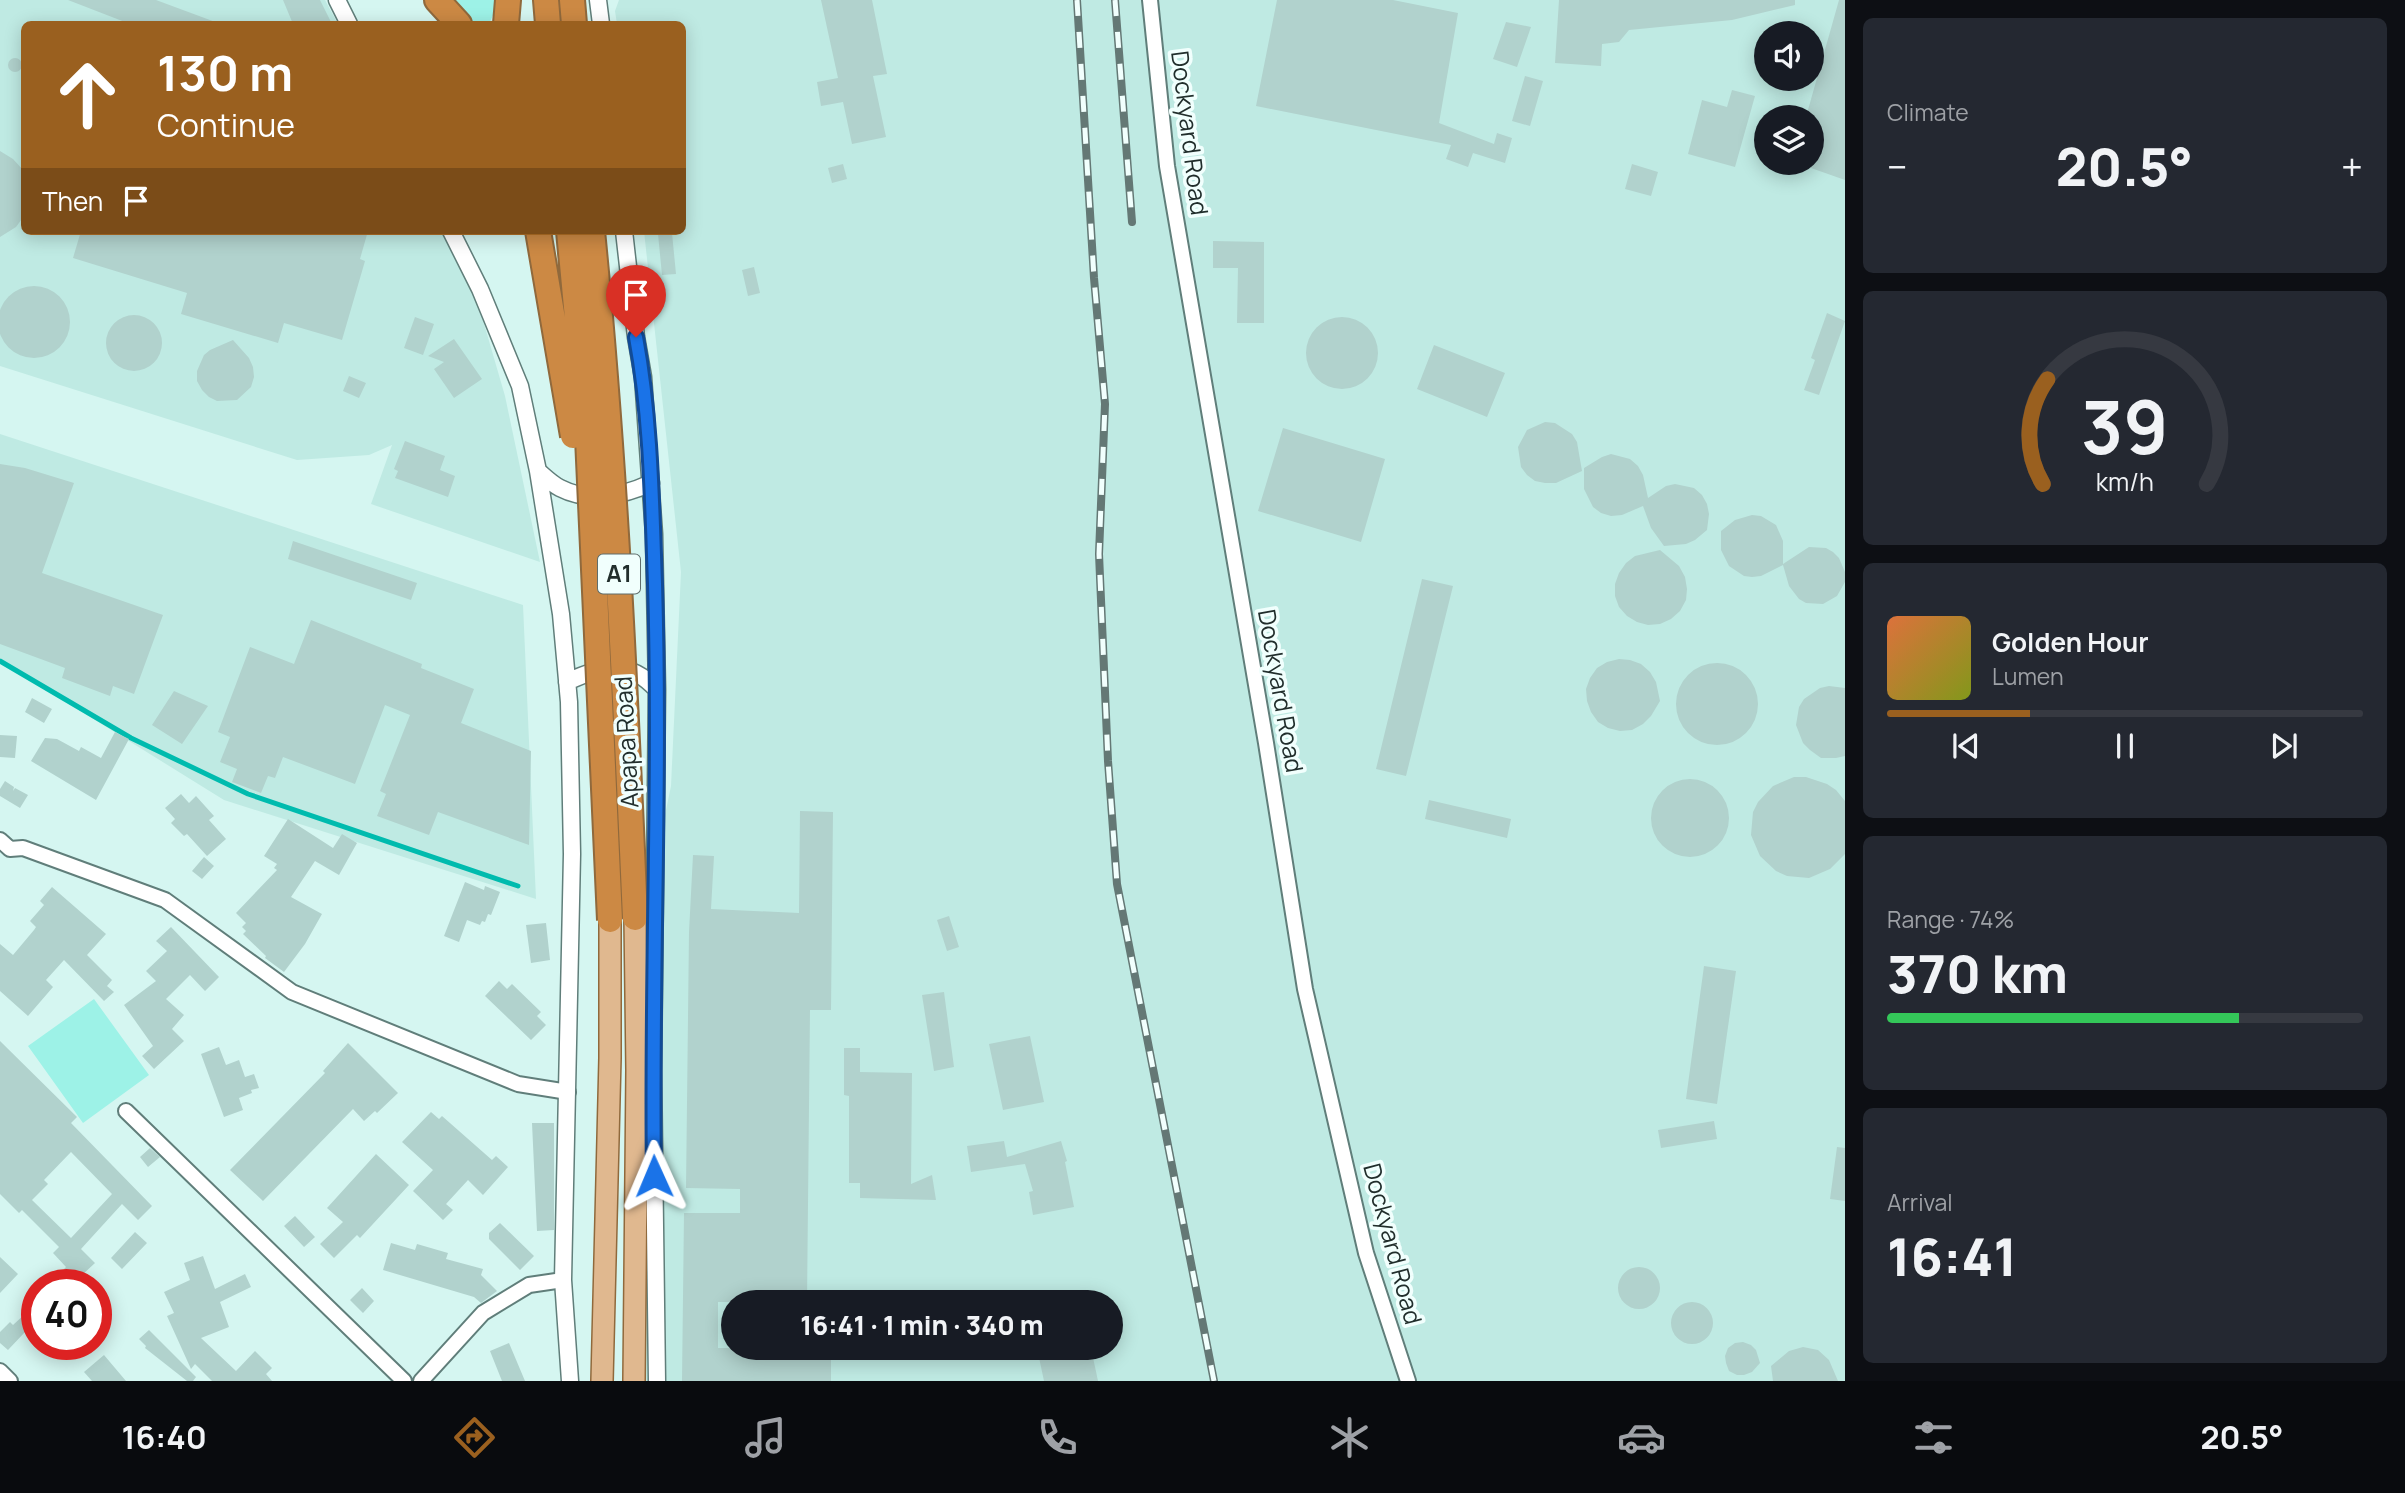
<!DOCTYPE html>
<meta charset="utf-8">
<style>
:root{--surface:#171b24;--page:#242831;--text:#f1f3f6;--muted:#9ea1a6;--line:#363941;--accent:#9a601f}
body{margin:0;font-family:Manrope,sans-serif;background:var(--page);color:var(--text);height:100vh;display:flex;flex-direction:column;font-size:26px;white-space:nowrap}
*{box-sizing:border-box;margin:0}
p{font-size:23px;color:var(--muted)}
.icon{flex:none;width:38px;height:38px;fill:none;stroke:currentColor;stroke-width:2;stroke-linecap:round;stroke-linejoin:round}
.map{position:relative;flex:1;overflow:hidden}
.drawer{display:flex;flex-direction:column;gap:18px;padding:18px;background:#0d0f14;width:560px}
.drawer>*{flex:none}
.top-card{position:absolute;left:21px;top:21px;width:665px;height:214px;border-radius:10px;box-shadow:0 4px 18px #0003;background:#9a601f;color:#fff;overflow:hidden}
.tools{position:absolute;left:1754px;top:21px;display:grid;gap:14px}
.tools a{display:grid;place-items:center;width:70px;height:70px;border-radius:50%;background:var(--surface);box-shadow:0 4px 18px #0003;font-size:35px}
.speed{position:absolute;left:21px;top:1269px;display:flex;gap:14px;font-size:35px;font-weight:700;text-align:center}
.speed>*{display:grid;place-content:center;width:91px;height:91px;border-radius:50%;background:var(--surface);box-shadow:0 4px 18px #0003;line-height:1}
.speed .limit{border:10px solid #d22;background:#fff;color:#111}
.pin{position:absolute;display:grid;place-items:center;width:60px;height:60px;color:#fff;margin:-72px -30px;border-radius:50% 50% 50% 0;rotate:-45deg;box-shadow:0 0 7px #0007}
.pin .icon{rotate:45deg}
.me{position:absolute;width:77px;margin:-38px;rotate:359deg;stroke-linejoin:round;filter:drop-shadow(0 0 5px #0008)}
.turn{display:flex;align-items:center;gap:24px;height:147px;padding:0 21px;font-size:32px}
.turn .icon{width:91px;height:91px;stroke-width:2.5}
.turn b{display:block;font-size:49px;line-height:60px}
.then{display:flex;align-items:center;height:66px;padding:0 21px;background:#0003;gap:14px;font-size:26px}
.big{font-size:52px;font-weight:800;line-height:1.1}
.drawer .tile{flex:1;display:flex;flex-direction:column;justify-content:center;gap:10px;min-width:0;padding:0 24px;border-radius:10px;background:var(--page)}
.drawer .dial{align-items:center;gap:0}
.dial svg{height:182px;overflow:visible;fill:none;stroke:var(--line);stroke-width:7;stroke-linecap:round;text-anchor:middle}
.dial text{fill:var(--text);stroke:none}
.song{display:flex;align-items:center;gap:21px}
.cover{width:84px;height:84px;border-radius:10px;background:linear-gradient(135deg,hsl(20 70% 55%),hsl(70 70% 35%))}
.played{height:7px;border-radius:4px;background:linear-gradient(90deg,var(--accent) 30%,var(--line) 30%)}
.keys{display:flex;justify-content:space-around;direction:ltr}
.heat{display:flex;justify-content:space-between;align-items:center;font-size:38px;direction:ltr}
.charge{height:10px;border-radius:5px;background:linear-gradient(90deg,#34c759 74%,var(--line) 0)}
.trip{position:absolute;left:721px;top:1290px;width:402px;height:70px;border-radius:35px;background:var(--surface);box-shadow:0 4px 18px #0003;font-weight:800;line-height:70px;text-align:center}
.dock{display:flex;height:112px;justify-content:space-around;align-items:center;background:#090b0e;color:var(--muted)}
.dock .icon{width:49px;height:49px}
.dock .on{color:var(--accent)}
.dock b{font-size:32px;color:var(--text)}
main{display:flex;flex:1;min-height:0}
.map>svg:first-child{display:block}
.built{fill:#bfeae3;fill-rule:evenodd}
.green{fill:#9df2e7}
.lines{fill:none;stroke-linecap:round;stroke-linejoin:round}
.stream{stroke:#00bbae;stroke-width:5}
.building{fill:#b1d2cd;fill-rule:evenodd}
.minor-casing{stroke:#607e7a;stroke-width:18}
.tertiary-casing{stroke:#607e7a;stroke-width:19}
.primary-casing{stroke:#90693c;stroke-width:24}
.motorway-casing{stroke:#90693c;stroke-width:28}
.minor{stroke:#fff;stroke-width:14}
.tertiary{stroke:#fff;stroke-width:16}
.primary{stroke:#e0b88f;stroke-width:21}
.motorway{stroke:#cc8944;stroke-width:24}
.rail-casing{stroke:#647875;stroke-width:8}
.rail{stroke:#f1fffd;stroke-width:5;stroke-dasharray:16;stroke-linecap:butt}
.motorway-bridge-casing{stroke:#90693c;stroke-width:28;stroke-linecap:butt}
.motorway-bridge{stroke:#cc8944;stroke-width:24}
.route-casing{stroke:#114b97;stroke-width:18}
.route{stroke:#1a73e8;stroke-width:12}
.labels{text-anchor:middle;stroke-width:7;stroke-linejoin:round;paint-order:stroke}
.shield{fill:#f1fffd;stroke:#5f6d6b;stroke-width:2}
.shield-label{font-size:23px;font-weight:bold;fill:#212e2c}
.street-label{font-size:24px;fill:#212e2c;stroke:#f1fffd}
</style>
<main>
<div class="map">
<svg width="1845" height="1381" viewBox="0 0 1845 1381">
<rect width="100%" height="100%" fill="#d5f6f1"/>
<path class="built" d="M0 0H325L338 24H24V231H441L478 303 505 396 540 562 371 504 392 445 369 455 297 460 0 366Z
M619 0H1845V1381H638L636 955 671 786 681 572 644 231H682V24H617L615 11ZM1766 33H1811V79H1766ZM1766 117H1811V163H1766ZM733 1302H1111V1348H733Z
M0 434 523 605 536 899 224 800 0 661Z"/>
<path class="green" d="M451 0H500L489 24H469Z
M94 999 149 1075 83 1123 28 1046Z"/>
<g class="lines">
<path class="stream" d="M0 661 131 738 248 794 518 886"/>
</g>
<path class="building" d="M68 0H156L218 23 130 24Z
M283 0H320L332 24H293Z
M821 0H872L887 74 873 76 886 137 852 144 843 102 821 106 817 82 838 78Z
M1277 0H1393L1458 13 1439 123 1494 144 1497 133 1512 138 1505 163 1473 153 1468 167 1446 159 1451 145 1256 106Z
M1559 0H1795V5L1732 20 1629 30 1619 42 1602 44 1601 66 1555 63Z
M1839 0H1845V180L1811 168V117H1806Z
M1506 22 1531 27 1517 67 1493 59Z
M8 65a7 7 0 1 1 14 0a7 7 0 1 1-14 0Z
M1525 76 1543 81 1530 126 1512 121Z
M1732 90 1755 96 1735 167 1688 154 1702 100 1727 107Z
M0 151 13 159 24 171V216L16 227 0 237Z
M843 164 847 179 832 183 828 168Z
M1632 164 1658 172 1651 196 1625 189Z
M81 231H368L360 259 365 261 342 340 284 323 278 343 181 314 187 293 73 258Z
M672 233 676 274 662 275 658 234Z
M1213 241 1264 242V323H1237L1238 268H1213Z
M754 267 760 293 748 296 742 270Z
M-2 322a36 36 0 1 1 72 0a36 36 0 1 1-72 0Z
M1827 313 1845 321 1819 395 1804 390 1815 360 1811 358Z
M106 343a28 28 0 1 1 56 0a28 28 0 1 1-56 0Z
M415 317 434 324 423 355 404 348Z
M1306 353a36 36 0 1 1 72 0a36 36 0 1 1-72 0Z
M454 339 482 379 454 398 434 369 444 362 428 356Z
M233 340 249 358 253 367 254 377 251 387 237 400 217 401 209 397 202 390 197 381V371L204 355 210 350Z
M1434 345 1505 373 1487 417 1417 389Z
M349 376 366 383 359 398 343 391Z
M1545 422 1555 423 1572 434 1577 442 1582 471 1556 483H1545L1535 481 1527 475 1521 467 1518 447 1527 430Z
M1283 428 1385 459 1361 542 1258 511Z
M405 441 445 456 440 470 455 476 448 497 395 478 398 471 394 469Z
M1611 454 1630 459 1638 466 1643 475 1648 498 1666 486 1675 484 1694 488 1702 495 1707 504 1709 514 1707 530 1695 540 1686 544 1664 546 1651 528 1643 506 1622 515 1611 516 1601 513 1593 507 1584 489V468L1602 457Z
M0 464 25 468 74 483 42 573 163 615 134 694 113 686 110 696 62 678 65 668 0 644Z
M1752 515 1761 516 1776 525 1783 541V564L1809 547 1826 548 1833 552 1839 558 1845 572V582L1837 596 1823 604 1806 603 1799 599 1789 586 1783 565 1761 576 1752 577 1744 576 1729 566 1721 550V531L1735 520Z
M293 541 417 583 411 600 288 559Z
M1660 550 1679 566 1685 577 1687 589 1686 600 1680 611 1671 619 1660 624 1648 625 1637 622 1627 616 1619 607 1615 596V584L1619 573 1626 563 1635 556Z
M1422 579 1453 586 1406 776 1376 769Z
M311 620 422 664 421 668 474 689 461 723 531 751 529 845 438 812 429 835 377 816 386 794 380 791 410 715 385 705 355 784 283 757 275 778 268 776 261 793 232 782 237 769 220 762 230 737 218 732 250 647 294 664Z
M1619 659 1630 660 1641 664 1650 672 1656 682 1660 701 1651 716 1643 724 1632 730 1620 731 1608 728 1598 722 1591 712 1587 701 1586 689 1590 678 1597 668 1607 662Z
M1676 704a41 41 0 1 1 82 0a41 41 0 1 1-82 0Z
M1829 686 1845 688V756L1836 758H1821L1810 750 1803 743 1796 725 1799 707 1804 699 1820 688Z
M174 691 208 706 182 744 152 725Z
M32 698 52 709 44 723 25 712Z
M115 732 129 739 96 800 31 761 45 738 57 739 79 751 81 747 101 758Z
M0 735 17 736 15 758 0 757Z
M1794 777H1806L1827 784 1836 790 1845 801V854L1830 869 1809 878 1787 876 1776 871 1760 856 1751 835 1753 812 1758 802 1773 786Z
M1651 818a39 39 0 1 1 78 0a39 39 0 1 1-78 0Z
M5 781 14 787 13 791 15 788 28 795 20 808 0 796V789Z
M181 794 189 803 196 796 214 816 209 820 226 839 207 856 187 834 184 836 171 823 175 819 165 808Z
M1429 800 1511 819 1507 838 1425 819Z
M800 811 833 812 831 1010H810L807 1302H718V1348H831V1381H682L684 1213H740V1189L686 1188 689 932 693 855 714 856 711 909 799 913Z
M288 819 333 848 342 834 357 843 339 875 315 861 291 897 322 914 305 944 284 972 265 958 266 956 243 934 246 931 242 927 246 923 236 913 277 870 274 868 277 864 264 856Z
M204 857 214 866 202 879 192 871Z
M465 882 484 890 485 886 500 892 491 915 488 914 485 922 482 921 480 925 467 920 459 942 444 936Z
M52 887 106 934 87 955 112 980 107 986 114 992 104 1001 64 960 46 980 53 987 28 1016 0 991V944L13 955 34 930 36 927 30 921 44 905 40 901Z
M949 916 959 947 947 951 937 920Z
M546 923 550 960 531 963 526 925Z
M171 927 219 977 205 991 190 975 166 999 184 1015 172 1029 184 1041 154 1069 142 1056 153 1046 124 1005 156 981 146 971 167 951 156 941Z
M1704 966 1736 971 1717 1104 1686 1099Z
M499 981 507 989 512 984 541 1012 537 1016 546 1025 531 1040 485 996Z
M944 992 954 1067 934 1071 922 995Z
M1030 1036 1044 1102 1003 1110 989 1044Z
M0 1041 77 1117 71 1123 152 1206 138 1220 122 1204 81 1249 95 1263 81 1276 90 1284H50L66 1267 53 1253 59 1247 22 1210 19 1213 0 1194ZM71 1152 112 1194 71 1238 32 1200 48 1184 44 1180Z
M348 1043 398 1093 377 1113 375 1111 364 1121 353 1109 263 1201 230 1170 325 1073 323 1071Z
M219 1047 226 1065 239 1060 245 1077 254 1074 259 1088 251 1090 252 1093 239 1098 243 1110 224 1117 201 1054Z
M844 1048H860V1072L912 1073 911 1184 932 1175 936 1200 860 1198V1183H849V1096L844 1095Z
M431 1112 439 1119 442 1116 492 1160 496 1156 508 1167 483 1195 468 1180 446 1204 453 1210 443 1220 413 1191 433 1170 402 1142Z
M1714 1121 1717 1139 1661 1148 1658 1130Z
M532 1123H554V1230L537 1231Z
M1004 1141 1007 1157 1061 1141 1067 1161 1065 1162 1074 1207 1033 1215 1029 1192 1033 1191 1025 1164 971 1172 967 1146Z
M1837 1147 1845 1148V1201L1830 1199Z
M150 1148 160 1157 148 1167 140 1157Z
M376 1154 409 1185 360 1238 357 1235 334 1258 320 1244 343 1222 327 1208Z
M295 1216 315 1237 304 1247 284 1226Z
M500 1223 534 1256 520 1270 489 1239V1233Z
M135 1232 147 1243 122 1269 111 1258Z
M391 1243 415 1250 417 1244 448 1253 446 1259 483 1269 481 1275 497 1291 481 1303 474 1297 383 1270Z
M203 1256 215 1289 245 1274 251 1287 220 1302 229 1327 201 1338 236 1371 255 1351 272 1368 266 1374 272 1381H212L195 1364 191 1369 167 1316 174 1313 164 1292 190 1280 184 1263Z
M0 1257 18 1274 0 1293Z
M1618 1288a21 21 0 1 1 42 0a21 21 0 1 1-42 0Z
M362 1288 374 1301 363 1313 350 1300Z
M1671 1323a21 21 0 1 1 42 0a21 21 0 1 1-42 0Z
M37 1303V1344L25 1332 8 1350 0 1343V1332L10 1322 13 1325Z
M149 1330 196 1377 193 1381H187L145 1348 146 1346 139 1339Z
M1743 1342 1751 1345 1756 1350 1760 1363 1752 1372 1744 1375H1737L1729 1371 1726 1363 1725 1356 1728 1348 1735 1343Z
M509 1343 525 1381H502L490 1351Z
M1803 1347 1818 1350 1829 1360 1838 1381H1773L1771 1366 1789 1351Z
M1037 1348H1091L1098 1381H1044Z
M104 1355 126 1381H92L84 1372Z"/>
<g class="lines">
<defs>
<path id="minor" d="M1150 0 1167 166 1266 743 1305 989 1366 1253 1408 1381
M0 840 10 849 23 848 165 900 292 992 518 1084 568 1092
M126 1111 404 1381
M0 1371 10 1381
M421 1381 483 1313 529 1285 563 1280"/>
<path id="tertiary" d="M337 0 349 24
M598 0 601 24
M451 231 480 289 520 386 538 471 561 614 569 702 572 854 563 1280 570 1381
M624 231 636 337 643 377 654 534 657 690 653 1071 657 1381
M538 471C545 477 552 484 560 488 589 503 623 496 651 483
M567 682C603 665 629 659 657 690"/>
<path id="primary" d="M602 1381 610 1058V920
M634 1381 637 1070 635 918"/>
<path id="motorway" d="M437 0 459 24
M546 0 548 24
M572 0 574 24
M506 24 508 0"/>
</defs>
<use href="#minor" class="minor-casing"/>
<use href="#tertiary" class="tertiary-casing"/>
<use href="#primary" class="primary-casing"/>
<use href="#motorway" class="motorway-casing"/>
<use href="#minor" class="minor"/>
<use href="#tertiary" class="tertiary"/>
<use href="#primary" class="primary"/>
<use href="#motorway" class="motorway"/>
<defs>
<path id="rail" d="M1077 0 1094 278 1105 404 1099 554 1108 761 1117 884 1214 1381
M1115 0 1132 222"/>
</defs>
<use href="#rail" class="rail-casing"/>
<use href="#rail" class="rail"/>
<defs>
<path id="motorway-bridge" d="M538 231 573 436
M569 231 588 438 610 920
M592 231C615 460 625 689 635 918"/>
</defs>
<use href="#motorway-bridge" class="motorway-bridge-casing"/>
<use href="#motorway-bridge" class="motorway-bridge"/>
</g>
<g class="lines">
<defs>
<path id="route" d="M636 337C651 418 652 502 655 584 661 781 651 979 654 1176"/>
</defs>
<use href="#route" class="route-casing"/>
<use href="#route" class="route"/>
</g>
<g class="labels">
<rect class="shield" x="598" y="554.5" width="42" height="39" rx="5"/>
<g class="shield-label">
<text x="619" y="582">A1</text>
</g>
<g class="street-label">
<text transform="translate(1189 133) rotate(83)" y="8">Dockyard Road</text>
<text transform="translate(1280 691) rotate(80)" y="8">Dockyard Road</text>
<text transform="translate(627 742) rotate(-93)" y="8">Apapa Road</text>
<text transform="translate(1392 1244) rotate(75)" y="8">Dockyard Road</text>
</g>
</g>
</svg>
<div class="tools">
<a><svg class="icon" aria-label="sound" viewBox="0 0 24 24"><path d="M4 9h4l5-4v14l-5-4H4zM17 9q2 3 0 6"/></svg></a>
<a><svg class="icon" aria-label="layers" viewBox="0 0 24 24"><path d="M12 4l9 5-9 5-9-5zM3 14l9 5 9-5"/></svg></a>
</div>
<div class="speed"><div class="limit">40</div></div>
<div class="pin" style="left:636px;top:337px;background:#d93025"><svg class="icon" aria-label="arrive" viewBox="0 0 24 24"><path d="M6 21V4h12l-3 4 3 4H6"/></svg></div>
<svg class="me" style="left:654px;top:1176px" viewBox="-20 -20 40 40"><path d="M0-17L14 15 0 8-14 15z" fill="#1a73e8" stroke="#fff" stroke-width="4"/></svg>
<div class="trip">16:41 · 1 min · 340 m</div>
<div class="top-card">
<div class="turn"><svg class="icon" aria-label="ahead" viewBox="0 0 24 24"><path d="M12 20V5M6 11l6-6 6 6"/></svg><div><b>130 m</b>Continue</div></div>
<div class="then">Then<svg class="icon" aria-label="arrive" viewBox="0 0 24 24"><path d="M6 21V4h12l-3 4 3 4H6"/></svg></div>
</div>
</div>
<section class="drawer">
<div class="tile"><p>Climate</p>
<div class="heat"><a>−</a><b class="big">20.5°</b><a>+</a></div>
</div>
<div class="tile dial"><svg viewBox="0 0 100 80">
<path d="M14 69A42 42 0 1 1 86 69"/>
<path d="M14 69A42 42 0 0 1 16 23" stroke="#9a601f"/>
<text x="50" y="56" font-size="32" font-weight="700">39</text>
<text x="50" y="72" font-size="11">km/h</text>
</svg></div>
<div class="tile">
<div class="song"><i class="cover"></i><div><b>Golden Hour</b><p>Lumen</p></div></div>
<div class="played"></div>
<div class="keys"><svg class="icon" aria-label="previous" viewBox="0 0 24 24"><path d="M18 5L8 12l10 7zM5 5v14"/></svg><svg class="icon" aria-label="pause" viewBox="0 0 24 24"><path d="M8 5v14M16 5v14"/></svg><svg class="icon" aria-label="next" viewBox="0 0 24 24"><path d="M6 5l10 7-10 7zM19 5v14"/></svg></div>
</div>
<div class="tile"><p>Range · 74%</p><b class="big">370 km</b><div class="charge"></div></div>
<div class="tile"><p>Arrival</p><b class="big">16:41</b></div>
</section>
</main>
<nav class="dock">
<b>16:40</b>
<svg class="icon on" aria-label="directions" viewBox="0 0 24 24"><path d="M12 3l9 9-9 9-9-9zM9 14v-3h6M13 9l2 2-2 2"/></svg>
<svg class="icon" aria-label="music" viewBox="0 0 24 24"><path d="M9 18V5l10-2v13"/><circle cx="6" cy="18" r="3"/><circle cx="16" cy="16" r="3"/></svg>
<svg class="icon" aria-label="phone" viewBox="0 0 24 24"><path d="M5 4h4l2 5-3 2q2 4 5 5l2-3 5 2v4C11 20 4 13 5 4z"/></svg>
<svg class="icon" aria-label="climate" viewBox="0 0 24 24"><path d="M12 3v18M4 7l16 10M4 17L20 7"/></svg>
<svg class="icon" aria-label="car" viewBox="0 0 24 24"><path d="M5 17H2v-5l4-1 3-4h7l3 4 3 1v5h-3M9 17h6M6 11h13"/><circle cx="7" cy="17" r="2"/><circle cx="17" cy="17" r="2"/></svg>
<svg class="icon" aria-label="filters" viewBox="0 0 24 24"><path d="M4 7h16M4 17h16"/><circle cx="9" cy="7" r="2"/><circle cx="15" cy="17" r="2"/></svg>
<b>20.5°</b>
</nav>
